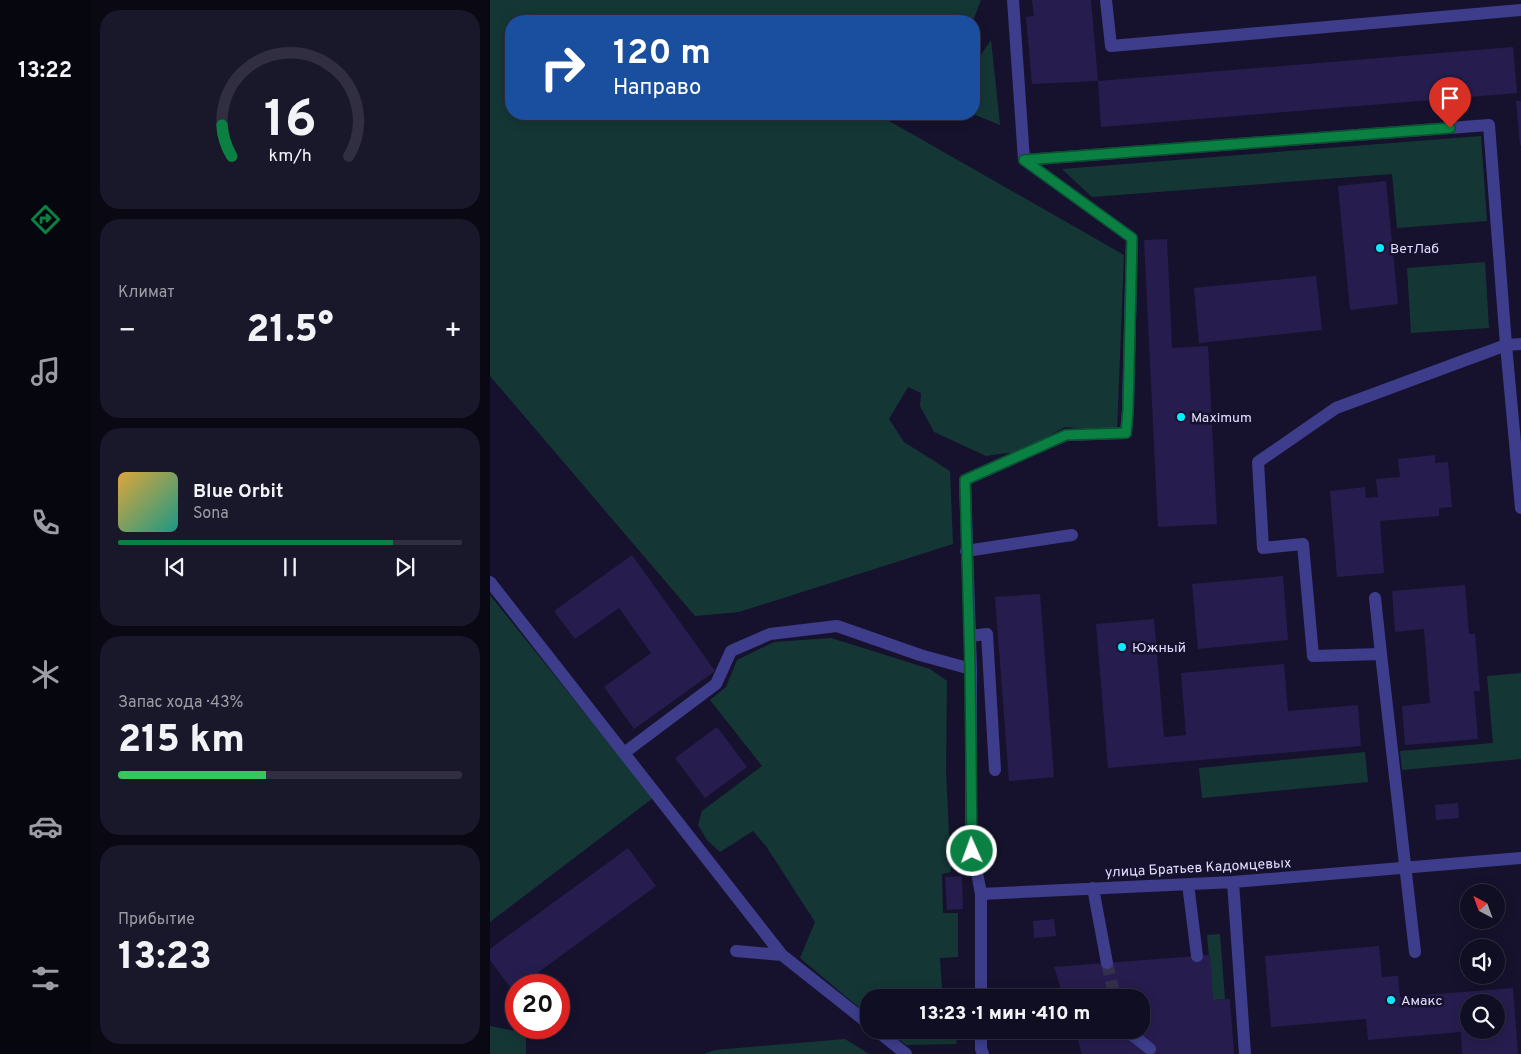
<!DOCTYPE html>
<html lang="ru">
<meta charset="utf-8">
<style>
:root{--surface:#100e22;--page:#19172a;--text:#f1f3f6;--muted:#9c9ca5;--line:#302e40;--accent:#0b8043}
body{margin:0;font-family:Overpass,sans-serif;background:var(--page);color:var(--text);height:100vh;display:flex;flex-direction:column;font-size:19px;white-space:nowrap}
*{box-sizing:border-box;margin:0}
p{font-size:16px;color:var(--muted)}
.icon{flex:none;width:28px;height:28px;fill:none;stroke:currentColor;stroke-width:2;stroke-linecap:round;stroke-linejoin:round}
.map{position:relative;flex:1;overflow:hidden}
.drawer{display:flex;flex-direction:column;gap:10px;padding:10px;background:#090813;width:400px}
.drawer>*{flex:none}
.guide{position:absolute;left:15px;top:15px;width:475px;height:105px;border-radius:20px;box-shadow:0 2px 12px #0003,0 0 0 1px var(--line);background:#1a4fa0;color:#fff;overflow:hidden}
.needle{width:32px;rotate:319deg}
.controls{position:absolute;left:970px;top:884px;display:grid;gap:10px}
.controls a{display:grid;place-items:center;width:45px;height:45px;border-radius:50%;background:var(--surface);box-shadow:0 2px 12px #0003,0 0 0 1px var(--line);font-size:25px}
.speed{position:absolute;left:15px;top:974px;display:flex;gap:10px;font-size:25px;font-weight:700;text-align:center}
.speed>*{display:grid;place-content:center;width:65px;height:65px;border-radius:50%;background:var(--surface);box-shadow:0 2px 12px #0003,0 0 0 1px var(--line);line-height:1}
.speed .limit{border:8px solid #d22;background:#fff;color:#111}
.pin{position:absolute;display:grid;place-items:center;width:42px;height:42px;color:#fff;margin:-51px -21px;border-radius:50% 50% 50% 0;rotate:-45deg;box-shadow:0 0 5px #0007}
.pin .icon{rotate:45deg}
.me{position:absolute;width:55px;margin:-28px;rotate:358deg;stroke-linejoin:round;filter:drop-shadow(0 0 4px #0008)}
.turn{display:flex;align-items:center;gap:18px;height:105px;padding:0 25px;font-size:22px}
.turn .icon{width:65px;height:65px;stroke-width:2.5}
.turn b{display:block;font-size:35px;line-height:42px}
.big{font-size:38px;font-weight:800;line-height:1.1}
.drawer .tile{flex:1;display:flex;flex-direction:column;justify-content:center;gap:8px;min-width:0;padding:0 18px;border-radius:20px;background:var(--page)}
.drawer .dial{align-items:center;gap:0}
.dial svg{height:130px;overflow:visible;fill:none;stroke:var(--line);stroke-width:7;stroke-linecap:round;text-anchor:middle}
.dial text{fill:var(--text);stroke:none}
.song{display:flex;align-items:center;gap:15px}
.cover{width:60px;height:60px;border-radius:8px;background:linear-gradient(135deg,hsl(40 70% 55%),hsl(170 70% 35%))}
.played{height:5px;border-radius:2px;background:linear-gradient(90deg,var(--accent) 80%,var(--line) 80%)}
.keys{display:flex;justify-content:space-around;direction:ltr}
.heat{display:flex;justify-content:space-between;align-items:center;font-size:28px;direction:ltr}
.charge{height:8px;border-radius:4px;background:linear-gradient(90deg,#34c759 43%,var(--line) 0)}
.trip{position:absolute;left:370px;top:989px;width:290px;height:50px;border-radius:20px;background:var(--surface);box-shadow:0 2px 12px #0003,0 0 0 1px var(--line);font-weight:800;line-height:50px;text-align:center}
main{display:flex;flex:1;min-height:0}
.tab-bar{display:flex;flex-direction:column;width:90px;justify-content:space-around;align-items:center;background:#06060e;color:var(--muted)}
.tab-bar .icon{width:35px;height:35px}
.tab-bar .on{color:var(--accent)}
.tab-bar b{font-size:22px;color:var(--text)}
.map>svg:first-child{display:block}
.green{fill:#143735}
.building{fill:#261d4e;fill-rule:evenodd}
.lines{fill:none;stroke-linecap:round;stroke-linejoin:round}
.minor-tunnel{stroke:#34304c;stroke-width:12;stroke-dasharray:12 6;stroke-linecap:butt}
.minor{stroke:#3d3d8c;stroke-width:12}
.route-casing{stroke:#07532c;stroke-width:12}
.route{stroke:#0b8043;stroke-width:9}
.poi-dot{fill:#09edff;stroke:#16122d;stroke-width:2}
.labels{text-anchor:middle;stroke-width:5;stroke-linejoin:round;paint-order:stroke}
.poi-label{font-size:14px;fill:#e0ddff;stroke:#16122d;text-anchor:start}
.street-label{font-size:14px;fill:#e0ddff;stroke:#16122d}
</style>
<main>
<nav class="tab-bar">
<b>13:22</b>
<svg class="icon on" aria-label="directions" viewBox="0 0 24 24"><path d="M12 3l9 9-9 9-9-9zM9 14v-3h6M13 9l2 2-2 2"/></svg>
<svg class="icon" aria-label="music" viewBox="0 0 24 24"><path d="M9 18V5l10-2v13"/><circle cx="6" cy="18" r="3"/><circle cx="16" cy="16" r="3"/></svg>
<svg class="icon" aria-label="phone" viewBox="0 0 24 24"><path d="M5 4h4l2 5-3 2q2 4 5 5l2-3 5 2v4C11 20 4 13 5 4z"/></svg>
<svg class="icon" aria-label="climate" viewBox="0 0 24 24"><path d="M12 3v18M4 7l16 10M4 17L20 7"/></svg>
<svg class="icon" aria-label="car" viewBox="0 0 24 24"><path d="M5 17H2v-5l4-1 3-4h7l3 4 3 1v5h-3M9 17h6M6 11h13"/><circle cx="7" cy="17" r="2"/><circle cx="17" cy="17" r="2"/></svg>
<svg class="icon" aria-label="filters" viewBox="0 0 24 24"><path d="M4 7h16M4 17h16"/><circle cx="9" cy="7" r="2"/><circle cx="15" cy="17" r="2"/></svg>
</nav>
<section class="drawer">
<div class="tile dial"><svg viewBox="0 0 100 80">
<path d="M14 69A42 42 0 1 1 86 69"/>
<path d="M14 69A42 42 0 0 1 8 50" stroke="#0b8043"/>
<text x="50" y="56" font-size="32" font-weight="700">16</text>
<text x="50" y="72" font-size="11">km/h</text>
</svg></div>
<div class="tile"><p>Климат</p>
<div class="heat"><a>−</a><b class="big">21.5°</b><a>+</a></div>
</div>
<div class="tile">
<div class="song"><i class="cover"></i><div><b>Blue Orbit</b><p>Sona</p></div></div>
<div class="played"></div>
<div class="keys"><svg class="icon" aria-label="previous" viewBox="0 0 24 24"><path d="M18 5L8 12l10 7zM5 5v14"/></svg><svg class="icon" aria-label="pause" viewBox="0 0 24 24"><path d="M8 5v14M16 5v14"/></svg><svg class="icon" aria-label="next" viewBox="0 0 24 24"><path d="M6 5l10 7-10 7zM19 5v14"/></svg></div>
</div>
<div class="tile"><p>Запас хода · 43%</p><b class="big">215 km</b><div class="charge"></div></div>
<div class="tile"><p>Прибытие</p><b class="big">13:23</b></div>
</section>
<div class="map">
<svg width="1031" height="1054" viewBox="0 0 1031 1054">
<rect width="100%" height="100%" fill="#16122d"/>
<path class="green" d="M0 0H491L483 21H21V114H387L634 255 627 431 575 427 532 451 496 456 444 432 430 406 431 393 418 387 399 419 414 442 460 471 463 544 249 612 205 616 0 376Z
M501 40 510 125 483 114 484 65Z
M991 136 997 221 907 228 902 174 602 197 572 169Z
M995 262 999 328 921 333 917 268Z
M0 595 163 798 0 922Z
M341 638 440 669 457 681 456 772 461 872 452 874 453 913H468V957L450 958 452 989 468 991 469 997 379 998V1016L310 958 325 922 276 846 263 831 230 852 217 840 208 825 212 811 272 766 220 700 236 687 247 660 284 642Z
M1031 673V759L912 770 910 751 1003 743 997 676Z
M875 752 878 782 712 798 709 768Z
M730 934 735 999 723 1000 717 935Z
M0 1026 36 1033V1054H0Z
M397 1030H469L466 1044 416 1045Z
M355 1039 379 1054H214L225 1050Z"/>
<path class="building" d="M542 0H601L608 81 542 84 536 17 544 16Z
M1023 47 1027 93 611 127 608 81Z
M1026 101H1031V145H1030Z
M896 181 908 304 860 310 848 186Z
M677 239 682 348 718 346 727 524 668 527 654 240Z
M826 276 832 330 709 343 704 288Z
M945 455V463L958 462 962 507 949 508V516L890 521 894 573 847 577 840 491 875 487 876 498 888 497 886 479 910 477 908 459Z
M142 555 225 671 144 729 114 687 161 653 129 608 85 639 64 611Z
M793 576 798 640 708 649 702 584Z
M975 585 979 634H985L990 691H984L988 739 915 745 912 706 940 703 934 629 905 632 902 591Z
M550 594 564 777 519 781 505 597Z
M664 619 674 737 696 735 691 673 794 664 798 711 868 705 871 746 618 768 606 624Z
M227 727 257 767 215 798 185 758Z
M968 803 969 818 946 820 945 805Z
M138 848 166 886 31 985H26V988L23 991 0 960V949Z
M472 876 473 909 457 910 455 877Z
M564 919 566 936 544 938 543 921Z
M889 946 892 977 908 976 910 997 1023 988 1028 1054H972L971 1032 878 1040 876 1019 781 1027 775 956ZM979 1002H1006V1030H979Z
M720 955 723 1000 740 999 744 1054H592L585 1030H651V998H574L564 967Z"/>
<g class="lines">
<path class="minor-tunnel" d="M617 963 625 998"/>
<path class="minor" d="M523 0 534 160 999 125 1016 345 1031 508
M616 0 621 46 1031 10
M476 551 582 535
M0 582 292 955
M885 598 891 654
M480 636 497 634 505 770
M134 753 226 684 241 651 280 634 347 626 430 655 481 669
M743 882 755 1054
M698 884 707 956
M603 888 617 963
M491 894 483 851 481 833V669L475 480 576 435 636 433 638 409 642 238 534 160
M246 951 292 955 379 1024
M925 952 891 654 823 656 813 544 773 548 768 462 846 408 1016 345 1031 344
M491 998V894L743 882 1031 858
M386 1030 416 1054
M491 1030V1049L493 1054
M636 1030 660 1049"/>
</g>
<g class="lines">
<defs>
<path id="route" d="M482 851 480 669 475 480 576 435 636 433 638 410 642 238 534 160 960 128"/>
</defs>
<use href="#route" class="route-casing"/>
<use href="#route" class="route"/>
</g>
<g class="poi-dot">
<circle cx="890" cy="248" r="5"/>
<circle cx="691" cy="417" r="5"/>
<circle cx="632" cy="647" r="5"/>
<circle cx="901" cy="1000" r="5"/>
</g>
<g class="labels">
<g class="poi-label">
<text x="900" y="253">ВетЛаб</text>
<text x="701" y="422">Maximum</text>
<text x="642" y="652">Южный</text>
<text x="911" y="1005">Амакс</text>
</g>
<g class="street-label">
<text transform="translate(708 867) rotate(-3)" y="5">улица Братьев Кадомцевых</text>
</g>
</g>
</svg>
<div class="controls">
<a><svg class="needle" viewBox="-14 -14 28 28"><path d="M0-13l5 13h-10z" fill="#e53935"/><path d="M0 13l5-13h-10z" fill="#9c9ca5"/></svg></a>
<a><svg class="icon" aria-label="sound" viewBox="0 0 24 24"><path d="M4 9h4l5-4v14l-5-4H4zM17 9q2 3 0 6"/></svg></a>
<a><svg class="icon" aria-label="search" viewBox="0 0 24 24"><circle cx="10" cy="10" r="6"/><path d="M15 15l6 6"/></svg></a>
</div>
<div class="speed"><div class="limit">20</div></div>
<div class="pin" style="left:960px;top:128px;background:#d93025"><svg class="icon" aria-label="arrive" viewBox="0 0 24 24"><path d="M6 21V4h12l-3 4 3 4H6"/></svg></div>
<svg class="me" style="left:482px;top:851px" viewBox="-20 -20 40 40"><circle r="17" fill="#0b8043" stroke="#fff" stroke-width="3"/><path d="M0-11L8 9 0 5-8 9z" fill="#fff"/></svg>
<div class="trip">13:23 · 1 мин · 410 m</div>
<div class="guide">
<div class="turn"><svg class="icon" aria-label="right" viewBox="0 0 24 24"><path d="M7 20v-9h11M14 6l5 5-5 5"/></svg><div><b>120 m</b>Направо</div></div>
</div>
</div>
</main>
